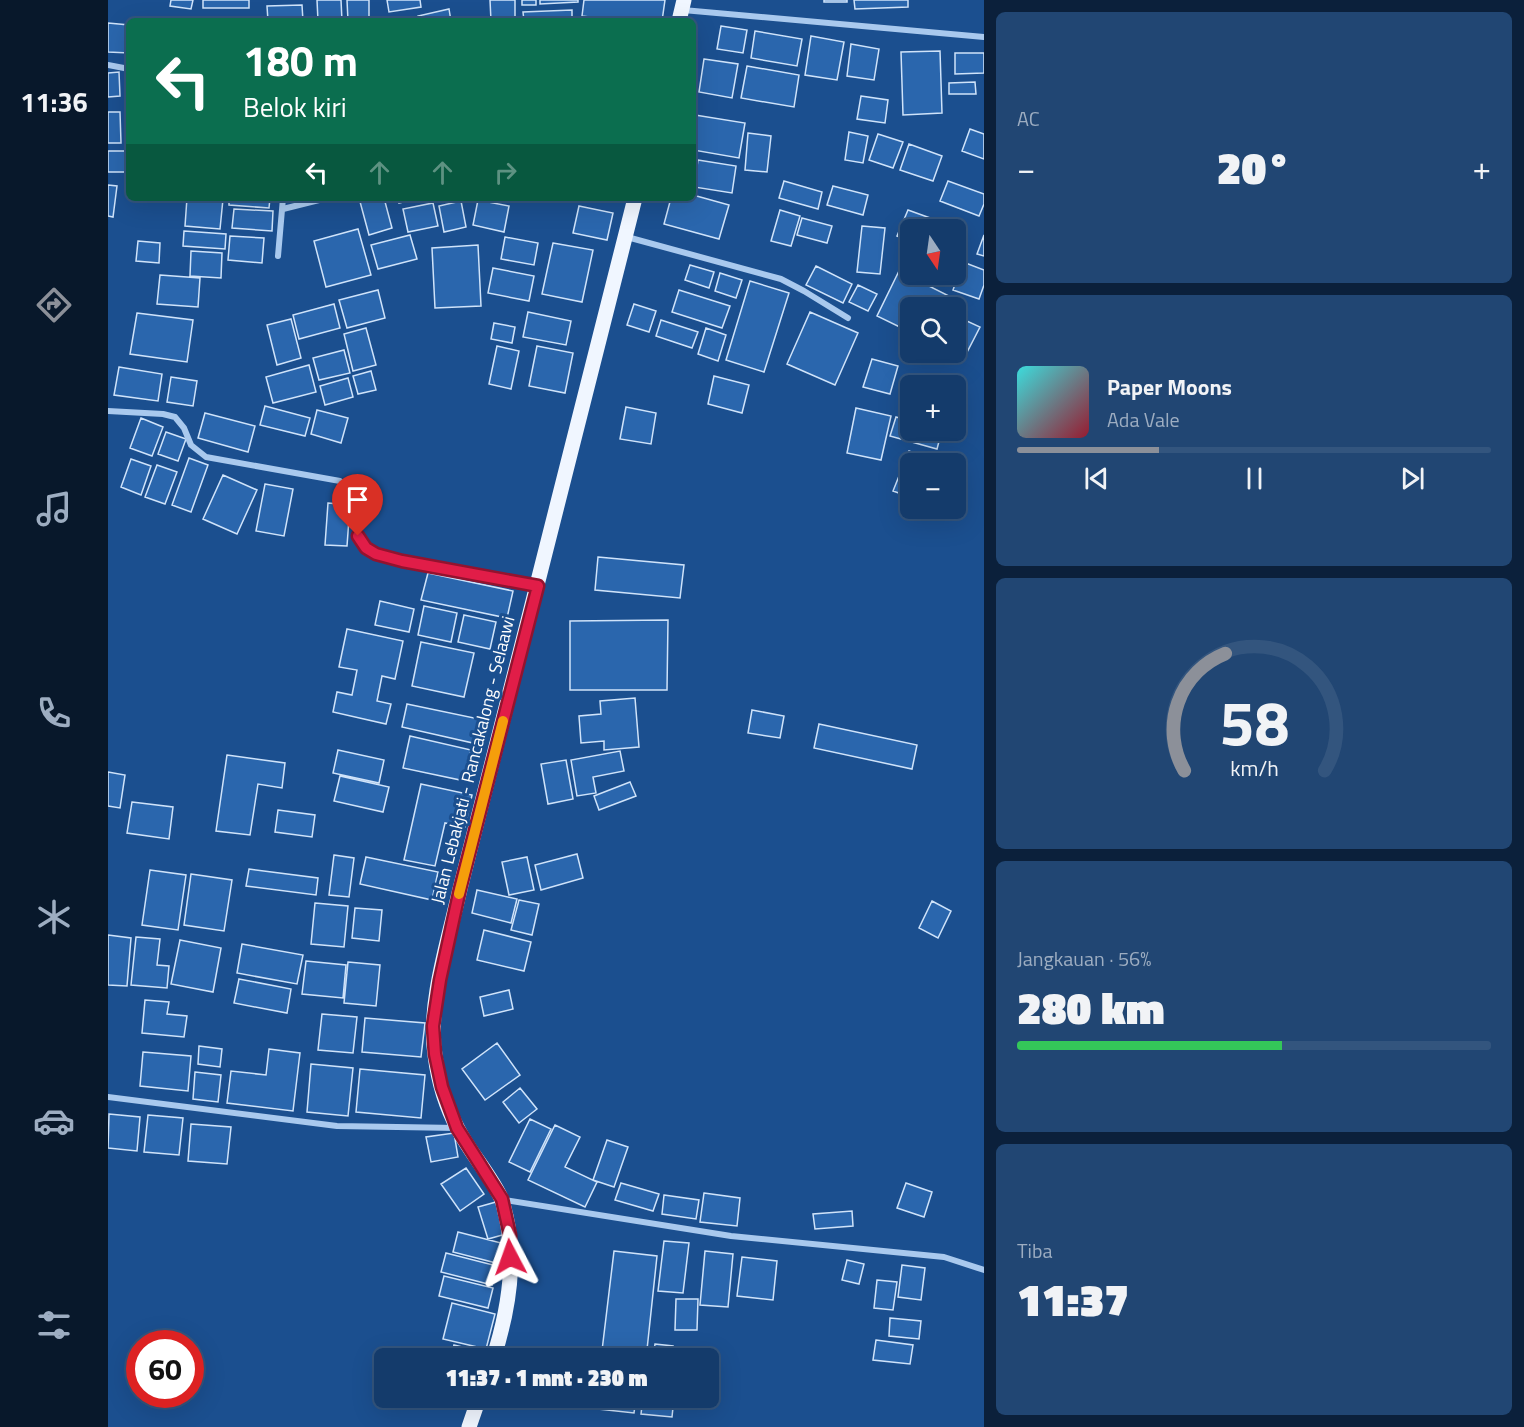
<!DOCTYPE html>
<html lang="id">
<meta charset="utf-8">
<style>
:root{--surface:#143b6b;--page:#214673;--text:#f1f3f6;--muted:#9dadc1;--line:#33557e;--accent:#8c9099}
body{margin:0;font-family:"Titillium Web",sans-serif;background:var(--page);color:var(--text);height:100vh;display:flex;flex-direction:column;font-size:22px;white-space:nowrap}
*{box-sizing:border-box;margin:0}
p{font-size:20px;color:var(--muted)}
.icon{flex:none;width:33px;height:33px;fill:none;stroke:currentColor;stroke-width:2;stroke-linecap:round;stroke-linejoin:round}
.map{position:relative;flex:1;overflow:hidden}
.details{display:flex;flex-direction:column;gap:12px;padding:12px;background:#0b203b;width:540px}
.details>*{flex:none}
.hud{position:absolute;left:18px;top:18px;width:570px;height:183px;border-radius:9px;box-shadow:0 6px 24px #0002,0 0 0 2px var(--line);background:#0b6e4f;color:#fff;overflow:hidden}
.needle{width:39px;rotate:167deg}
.tools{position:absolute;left:792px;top:219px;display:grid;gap:12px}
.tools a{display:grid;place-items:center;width:66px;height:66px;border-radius:9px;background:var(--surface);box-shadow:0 6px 24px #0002,0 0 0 2px var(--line);font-size:30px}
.speed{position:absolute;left:18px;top:1330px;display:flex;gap:12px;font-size:30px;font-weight:700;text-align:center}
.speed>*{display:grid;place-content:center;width:78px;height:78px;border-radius:50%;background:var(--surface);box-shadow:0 6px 24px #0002,0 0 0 2px var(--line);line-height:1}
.speed .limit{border:9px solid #d22;background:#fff;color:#111}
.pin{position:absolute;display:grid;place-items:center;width:51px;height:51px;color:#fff;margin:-62px -26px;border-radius:50% 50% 50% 0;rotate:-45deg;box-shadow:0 0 6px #0007}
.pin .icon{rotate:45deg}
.me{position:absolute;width:66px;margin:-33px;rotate:356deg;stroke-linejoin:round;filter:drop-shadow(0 0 4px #0008)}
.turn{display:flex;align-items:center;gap:21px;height:126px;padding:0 18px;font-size:27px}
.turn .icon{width:78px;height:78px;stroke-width:2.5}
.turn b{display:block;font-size:42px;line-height:51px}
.lanes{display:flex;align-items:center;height:57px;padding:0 18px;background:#0003;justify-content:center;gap:30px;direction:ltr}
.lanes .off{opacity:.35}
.big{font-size:45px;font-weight:800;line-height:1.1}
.details .card{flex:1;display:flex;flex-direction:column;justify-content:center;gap:9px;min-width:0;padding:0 21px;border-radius:9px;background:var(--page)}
.details .dial{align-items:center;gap:0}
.dial svg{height:156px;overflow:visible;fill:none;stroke:var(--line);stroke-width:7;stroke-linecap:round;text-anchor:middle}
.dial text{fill:var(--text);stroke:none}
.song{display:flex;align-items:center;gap:18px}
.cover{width:72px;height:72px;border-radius:9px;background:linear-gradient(135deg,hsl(180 70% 55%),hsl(350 70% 35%))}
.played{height:6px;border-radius:3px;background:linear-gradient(90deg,var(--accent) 30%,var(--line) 30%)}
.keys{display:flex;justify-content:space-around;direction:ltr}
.heat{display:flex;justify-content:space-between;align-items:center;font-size:33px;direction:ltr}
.charge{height:9px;border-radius:4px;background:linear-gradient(90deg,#34c759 56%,var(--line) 0)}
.trip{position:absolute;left:266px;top:1348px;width:345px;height:60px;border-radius:9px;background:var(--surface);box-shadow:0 6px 24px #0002,0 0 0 2px var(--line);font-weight:800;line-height:60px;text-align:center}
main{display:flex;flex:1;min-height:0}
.menu{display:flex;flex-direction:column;width:108px;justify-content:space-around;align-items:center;background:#08182b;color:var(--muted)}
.menu .icon{width:42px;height:42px}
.menu .active{color:var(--accent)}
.menu b{font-size:27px;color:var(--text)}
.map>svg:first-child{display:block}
.building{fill:#2a66ad;stroke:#cfe3fa;stroke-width:1.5}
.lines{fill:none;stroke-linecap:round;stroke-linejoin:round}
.street{stroke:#a9c9ee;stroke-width:6}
.primary{stroke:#f0f6ff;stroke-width:15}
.route-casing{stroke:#92132f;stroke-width:15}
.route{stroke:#e11d48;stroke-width:10}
.slow{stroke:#f59e0b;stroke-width:10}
.labels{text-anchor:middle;stroke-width:6;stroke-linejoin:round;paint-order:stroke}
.street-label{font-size:18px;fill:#fff;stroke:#1b4f8f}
</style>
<main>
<nav class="menu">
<b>11:36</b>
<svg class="icon active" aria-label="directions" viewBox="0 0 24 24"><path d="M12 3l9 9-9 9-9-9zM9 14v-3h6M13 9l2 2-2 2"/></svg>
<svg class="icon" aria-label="music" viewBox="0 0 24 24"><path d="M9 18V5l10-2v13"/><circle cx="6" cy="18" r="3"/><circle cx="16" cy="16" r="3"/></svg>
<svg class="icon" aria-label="phone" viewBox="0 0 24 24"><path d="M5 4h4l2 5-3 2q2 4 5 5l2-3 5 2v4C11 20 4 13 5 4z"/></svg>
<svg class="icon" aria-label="climate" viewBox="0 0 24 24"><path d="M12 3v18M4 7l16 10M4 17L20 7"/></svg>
<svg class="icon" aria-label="car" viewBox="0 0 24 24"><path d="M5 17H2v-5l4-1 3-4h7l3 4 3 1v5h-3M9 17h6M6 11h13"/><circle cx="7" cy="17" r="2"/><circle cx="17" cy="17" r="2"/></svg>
<svg class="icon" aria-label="filters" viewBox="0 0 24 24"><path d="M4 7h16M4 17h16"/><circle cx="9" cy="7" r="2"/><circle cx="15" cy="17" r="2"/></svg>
</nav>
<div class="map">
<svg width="876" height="1427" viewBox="0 0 876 1427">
<rect width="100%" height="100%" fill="#1b4f8f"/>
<path class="building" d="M63 0H85L83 9 62 6Z
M95 0H141V8H95Z
M209 0H233L234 21H210Z
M239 0H261V21H240Z
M279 0H312L313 7 281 12Z
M382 0H407V21H383Z
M414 0H428V5H414Z
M432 0H470V2L432 4Z
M476 0H557L554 21H512L474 16Z
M716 0H739V2H716Z
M746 0H800V7L747 9Z
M194 5 195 21H160L159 6Z
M341 9 343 21H311L310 16Z
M464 10V21H416L415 12Z
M35 17 65 19V21H35Z
M0 23 21 25V53L0 52Z
M613 26 639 30 635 53 609 49Z
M647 31 694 39 689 66 643 58Z
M703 36 736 42 729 80 697 75Z
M743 44 771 49 766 80 739 76Z
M832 51 834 113 795 115 793 52Z
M847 53H876V73L847 74Z
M596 59 630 64 624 98 591 92Z
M639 66 691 75 686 107 633 98Z
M11 72 12 96 0 97V73Z
M867 82 868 94H841V83Z
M753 96 780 100 777 123 749 119Z
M0 112H12L13 143H0Z
M587 115 637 123 631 158 585 150Z
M862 129 876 134V159L854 151Z
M741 132 760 136 755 163 737 160Z
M640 133 663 136 659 172 637 170Z
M770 134 795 142 785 168 761 160Z
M801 144 834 156 825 181 792 170Z
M0 151H20L21 172H0Z
M590 160 628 166 624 193 586 187Z
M676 181 714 192 710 209 671 198Z
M840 181 876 194V204L871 216 832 201Z
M0 185 9 186 5 217 0 216Z
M725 186 760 195 755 215 719 205Z
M585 195 621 205 611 239 556 224 563 198H585Z
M79 198 115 199 112 229 77 226Z
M121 198H162L161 208 121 205Z
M251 198H276L284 228 261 235Z
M290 198H312L291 203Z
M370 200 401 206 396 232 365 225Z
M353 201 358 227 336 232 331 206Z
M325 203 330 226 300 232 295 209Z
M471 206 505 213 499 240 465 233Z
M126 209 165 211 164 231 124 228Z
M672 210 692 216 683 246 663 241Z
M800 210 850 228 848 235V230H802V241L789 236Z
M694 218 724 226 719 243 689 235Z
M754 226 777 228 772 274 749 272Z
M250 229 263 275 218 287 206 241Z
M76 231 118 234 117 249 75 246Z
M302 235 309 259 270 269 263 245Z
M876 235V256L869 254Z
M122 236 156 238 154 263 120 260Z
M397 237 430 243 426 265 393 259Z
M30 241 52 243 51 263 28 261Z
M445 243 485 250 474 302 434 294Z
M370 245 373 306 327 308 324 248Z
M83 251 114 253 113 278 82 276Z
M855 262 876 270V285L871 299 845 290Z
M582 265 606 272 601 288 577 280Z
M708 266 744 284 735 303 698 285Z
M385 268 426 276 421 301 380 293Z
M791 271 843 297 837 308H802V332L769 316Z
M612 273 634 280 628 298 607 291Z
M52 275 92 278 90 307 49 304Z
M642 281 681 293 656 372 618 360Z
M750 285 769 294 760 311 741 302Z
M270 290 277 318 239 328 231 300Z
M571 290 622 306 614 328 564 312Z
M226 304 232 328 191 339 185 315Z
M526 304 548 311 541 332 519 325Z
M420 312 463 321 458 345 415 337Z
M702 312 750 333 727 385 679 364Z
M29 313 85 320 79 362 22 354Z
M848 316 872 327 855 360 841 352H848Z
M183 319 193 358 169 365 159 325Z
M553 320 590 332 584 348 548 336Z
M386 323 407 327 404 343 383 339Z
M258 328 268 365 245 371 236 334Z
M598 328 618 335 610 361 590 354Z
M389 346 411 351 403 389 381 384Z
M429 346 465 353 457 393 421 386Z
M236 350 242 373 211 380 205 358Z
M764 359 790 366 782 394 755 387Z
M201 365 208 392 165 403 158 377Z
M11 367 54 374 50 401 6 395Z
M263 371 268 390 250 394 245 376Z
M606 376 641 385 634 413 600 404Z
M806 376 834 384 833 386H803Z
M63 377 89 381 85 406 59 402Z
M240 378 245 397 217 405 212 386Z
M157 406 202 418 197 436 152 425Z
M518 407 548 413 543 444 512 439Z
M748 408 783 416 773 460 739 453Z
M209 410 240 418 233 443 203 434Z
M97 413 147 426 140 452 90 438Z
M788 417 802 421V430H834L829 449 782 436Z
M33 418 55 427 44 456 22 448Z
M58 432 78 439 70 461 50 454Z
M801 451 832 464H802V497L785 491Z
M81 458 100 465 83 512 64 505Z
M23 459 43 466 33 495 13 487Z
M49 465 69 472 57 504 37 497Z
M115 475 149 490 129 534 95 519Z
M157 484 185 489 176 536 148 531Z
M220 503 242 505 239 546 217 545Z
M490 557 576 565 572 598 487 590Z
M320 573 405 591 399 618 313 600Z
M272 601 306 609 301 632 267 625Z
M316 606 349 613 343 642 310 635Z
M356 615 388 622 382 649 350 642Z
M560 620 559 690H462V621Z
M239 629 295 641 287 679 274 676 269 701 283 704 278 724 225 712 229 692 244 695 249 670 231 667Z
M313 642 366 653 356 697 304 686Z
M527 698 531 747 496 750V741L473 743 471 716 493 714 492 701Z
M299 704 371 719 365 743 294 727Z
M644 710 676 716 672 738 640 733Z
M711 724 809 745 804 769 706 748Z
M302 736 363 750 357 781 295 768Z
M230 750 276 760 271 783 225 773Z
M512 751 516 771 485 777 488 793 469 796 463 760Z
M119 755 177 763 174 788 150 784 142 835 108 831Z
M458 760 465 799 440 804 433 764Z
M0 772 17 775 12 808 0 806Z
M232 776 281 787 275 812 226 801Z
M522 782 528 796 491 810 486 796Z
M313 784 364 795 357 827 337 823 327 866 296 860Z
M24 802 65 807 61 839 19 833Z
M170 810 207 815 204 837 167 832Z
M469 854 475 878 433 890 427 865Z
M226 855 246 858 241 897 221 895Z
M258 857 330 872 324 900 252 884Z
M419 857 426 890 401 895 394 862Z
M141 869 210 878 208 895 138 886Z
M42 870 78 875 70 930 34 925Z
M83 874 124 880 116 931 76 925Z
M369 890 409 899 403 923 364 913Z
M411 900 431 904 424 935 403 930Z
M824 901 843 911 830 938 811 928Z
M207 903 240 906 236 947 203 944Z
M247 908 274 910 271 941 244 938Z
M376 930 423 942 416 971 369 960Z
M0 935 23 938 19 986 0 985Z
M28 937 52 939 49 965 61 966 59 988 23 985Z
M72 940 113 948 105 992 63 984Z
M134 944 195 955 189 984 129 973Z
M198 961 238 965 235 998 194 994Z
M240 962 272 965 268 1006 236 1003Z
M131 979 183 989 179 1013 126 1003Z
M401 990 405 1009 376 1016 372 997Z
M37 1000 61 1002 59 1014 79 1016 76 1037 34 1033Z
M214 1014 249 1017 245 1053 210 1050Z
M257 1018 317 1023 313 1057 254 1052Z
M389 1043 412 1075 377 1100 354 1069Z
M91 1046 114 1049 112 1067 90 1064Z
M161 1049 192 1053 185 1111 119 1103 123 1071 158 1075Z
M35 1052 83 1056 80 1091 32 1086Z
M203 1064 245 1068 240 1116 199 1112Z
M252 1069 317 1075 313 1118 248 1112Z
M87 1072 113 1075 110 1102 85 1099Z
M412 1088 429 1109 411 1123 395 1102Z
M1 1114 32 1117 29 1151 0 1148Z
M40 1115 75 1118 71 1155 36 1152Z
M422 1119 443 1129 422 1172 401 1162Z
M83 1124 123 1127 119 1164 80 1161Z
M447 1125 472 1137 457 1167 489 1182 477 1207 420 1180Z
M346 1133 350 1157 323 1162 318 1137Z
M499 1140 520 1147 506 1187 485 1180Z
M358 1168 376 1194 352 1211 333 1184Z
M513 1183 551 1194 545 1211 507 1200Z
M798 1183 824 1192 816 1217 789 1208Z
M596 1193 632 1198 629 1226 592 1222Z
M556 1195 591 1200 588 1219 554 1214Z
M388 1202 398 1234 380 1239 370 1207Z
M744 1211 745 1226 707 1229 705 1214Z
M350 1232 397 1244 392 1264 345 1252Z
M556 1241 581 1243 575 1293 550 1291Z
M506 1251 549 1256 538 1359H493Z
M597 1251 625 1254 620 1307 592 1305Z
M338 1253 389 1266 384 1285 333 1272Z
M634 1257 669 1261 665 1300 629 1296Z
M739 1260 756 1264 751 1284 734 1280Z
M794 1265 817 1268 813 1300 790 1297Z
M336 1276 385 1288 380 1308 331 1296Z
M769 1280 789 1282 785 1310 766 1308Z
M568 1299H590L589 1330H567Z
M344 1303 387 1314 378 1349 335 1339Z
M782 1318 813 1321 811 1339 781 1336Z
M768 1340 805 1345 802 1364 765 1360Z
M547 1344 565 1346 563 1359H545Z
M346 1345 376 1352 374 1359H342Z
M435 1398H528L526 1413 435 1403Z
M535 1398H566L564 1417 533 1414Z"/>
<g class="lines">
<path class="street" d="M575 10 876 37
M0 65 21 69
M175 209 219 198
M519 237 673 279 696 291 740 318
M170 256 175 198
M0 411 55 414 67 417 76 428 83 445 98 457 232 481C234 484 239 488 241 491 249 509 243 533 259 548 275 564 399 581 429 586
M0 1097 229 1126 349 1128
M397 1200 623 1236 836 1257 876 1270"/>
<path class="primary" d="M571 21 576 0
M385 1359C400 1313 409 1264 398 1216 396 1210 396 1204 393 1198 382 1174 362 1153 350 1129 338 1107 330 1079 327 1055 319 1005 341 938 352 889L527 198
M361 1427 371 1398"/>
</g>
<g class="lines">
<defs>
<path id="route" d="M250 536 258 548 268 554 294 561 430 586 352 889 332 980 325 1026 327 1054 334 1087 349 1128 394 1199 402 1235V1257"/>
</defs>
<use href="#route" class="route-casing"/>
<use href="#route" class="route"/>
<path class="slow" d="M351 894 395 721"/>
</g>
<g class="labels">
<g class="street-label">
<text transform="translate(365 760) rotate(-76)" y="6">Jalan Lebakjati - Rancakalong - Selaawi</text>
</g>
</g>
</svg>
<div class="tools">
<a><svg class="needle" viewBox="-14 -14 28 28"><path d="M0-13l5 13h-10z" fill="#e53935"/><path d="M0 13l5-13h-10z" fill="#9dadc1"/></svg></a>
<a><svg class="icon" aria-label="search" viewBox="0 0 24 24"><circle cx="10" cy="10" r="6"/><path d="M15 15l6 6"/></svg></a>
<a>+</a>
<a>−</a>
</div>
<div class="speed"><div class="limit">60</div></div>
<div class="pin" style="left:250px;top:536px;background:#d93025"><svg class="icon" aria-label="arrive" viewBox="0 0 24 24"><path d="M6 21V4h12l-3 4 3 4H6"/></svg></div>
<svg class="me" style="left:402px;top:1257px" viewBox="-20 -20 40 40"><path d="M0-17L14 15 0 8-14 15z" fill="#e11d48" stroke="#fff" stroke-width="4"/></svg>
<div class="trip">11:37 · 1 mnt · 230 m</div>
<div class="hud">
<div class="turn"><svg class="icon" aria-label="left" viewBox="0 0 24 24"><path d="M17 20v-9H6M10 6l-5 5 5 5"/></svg><div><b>180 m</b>Belok kiri</div></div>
<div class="lanes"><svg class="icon" aria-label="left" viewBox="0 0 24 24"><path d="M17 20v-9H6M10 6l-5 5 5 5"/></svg><svg class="icon off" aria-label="ahead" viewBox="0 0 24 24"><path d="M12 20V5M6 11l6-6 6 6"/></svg><svg class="icon off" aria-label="ahead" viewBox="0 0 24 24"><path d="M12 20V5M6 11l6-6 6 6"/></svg><svg class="icon off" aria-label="right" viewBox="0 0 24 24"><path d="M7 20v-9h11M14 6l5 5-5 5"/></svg></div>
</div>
</div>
<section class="details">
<div class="card"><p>AC</p>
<div class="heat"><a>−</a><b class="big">20°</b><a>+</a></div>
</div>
<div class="card">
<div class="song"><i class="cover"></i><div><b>Paper Moons</b><p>Ada Vale</p></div></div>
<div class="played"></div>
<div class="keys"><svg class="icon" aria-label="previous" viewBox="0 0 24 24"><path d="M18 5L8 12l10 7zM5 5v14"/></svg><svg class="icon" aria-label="pause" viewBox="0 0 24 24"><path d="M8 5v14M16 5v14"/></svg><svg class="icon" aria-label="next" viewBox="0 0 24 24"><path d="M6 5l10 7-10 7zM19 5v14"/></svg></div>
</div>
<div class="card dial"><svg viewBox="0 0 100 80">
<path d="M14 69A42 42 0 1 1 86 69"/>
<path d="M14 69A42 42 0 0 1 35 9" stroke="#8c9099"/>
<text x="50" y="56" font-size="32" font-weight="700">58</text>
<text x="50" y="72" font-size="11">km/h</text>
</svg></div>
<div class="card"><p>Jangkauan · 56%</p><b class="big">280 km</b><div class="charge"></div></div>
<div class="card"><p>Tiba</p><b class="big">11:37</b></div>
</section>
</main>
